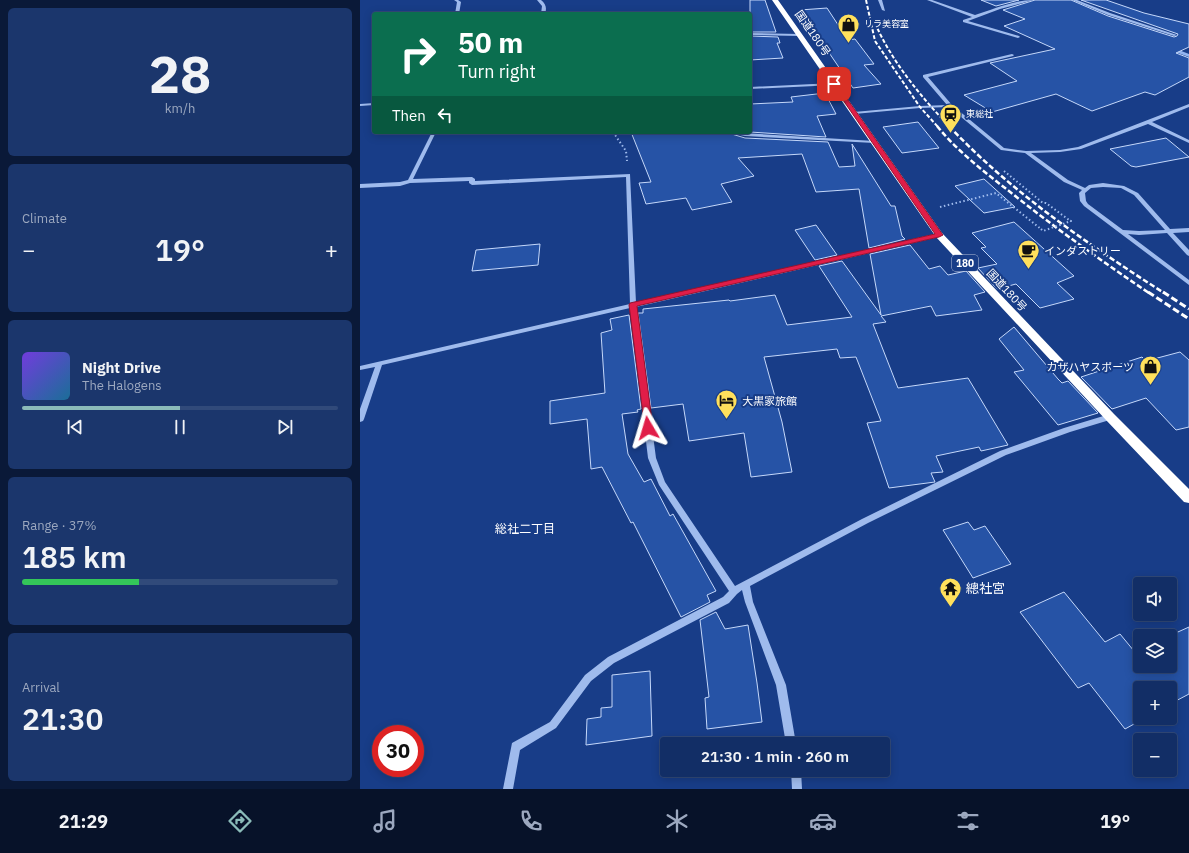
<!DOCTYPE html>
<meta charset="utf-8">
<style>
:root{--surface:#122e66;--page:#1b366c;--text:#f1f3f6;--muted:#9ca8bf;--line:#314a7a;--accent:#8bbbb9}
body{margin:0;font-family:"IBM Plex Sans","Noto Sans JP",sans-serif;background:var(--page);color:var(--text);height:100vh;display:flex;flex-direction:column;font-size:15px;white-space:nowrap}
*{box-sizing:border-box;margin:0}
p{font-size:13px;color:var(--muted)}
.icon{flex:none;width:22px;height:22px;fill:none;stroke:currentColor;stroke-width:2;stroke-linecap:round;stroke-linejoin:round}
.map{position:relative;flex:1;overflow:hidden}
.panel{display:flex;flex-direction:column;gap:8px;padding:8px;background:#0a1938;width:360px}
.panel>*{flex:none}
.banner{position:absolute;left:12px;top:12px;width:380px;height:122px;border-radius:4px;box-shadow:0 2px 10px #0003,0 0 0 1px var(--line);background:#0b6e4f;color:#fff;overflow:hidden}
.controls{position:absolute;left:773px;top:577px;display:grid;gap:8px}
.controls a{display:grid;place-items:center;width:44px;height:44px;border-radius:4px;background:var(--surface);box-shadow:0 2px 10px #0003,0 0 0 1px var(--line);font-size:20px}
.speed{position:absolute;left:12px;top:725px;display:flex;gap:8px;font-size:20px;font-weight:700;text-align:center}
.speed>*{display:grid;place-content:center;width:52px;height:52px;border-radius:50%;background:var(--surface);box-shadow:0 2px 10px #0003,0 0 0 1px var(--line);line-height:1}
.speed .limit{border:6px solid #d22;background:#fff;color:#111}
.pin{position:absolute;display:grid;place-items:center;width:34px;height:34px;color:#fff;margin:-17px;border-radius:8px;box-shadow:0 2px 6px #0006}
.me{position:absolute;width:44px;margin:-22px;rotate:353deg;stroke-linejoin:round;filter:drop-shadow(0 0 3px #0008)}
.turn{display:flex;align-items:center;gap:14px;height:84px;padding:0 20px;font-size:18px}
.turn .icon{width:52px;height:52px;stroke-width:2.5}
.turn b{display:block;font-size:28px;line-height:34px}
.then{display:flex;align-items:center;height:38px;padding:0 20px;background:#0003;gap:8px;font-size:15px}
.big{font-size:30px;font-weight:600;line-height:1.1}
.panel .widget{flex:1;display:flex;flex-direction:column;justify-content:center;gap:6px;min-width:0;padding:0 14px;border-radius:6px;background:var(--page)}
.panel .dial{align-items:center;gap:0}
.dial b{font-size:52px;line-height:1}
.song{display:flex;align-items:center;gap:12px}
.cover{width:48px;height:48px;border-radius:6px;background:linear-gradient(135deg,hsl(260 70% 55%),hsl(200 70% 35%))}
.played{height:4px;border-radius:2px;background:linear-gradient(90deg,var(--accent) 50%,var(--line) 50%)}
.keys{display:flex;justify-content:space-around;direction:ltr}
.heat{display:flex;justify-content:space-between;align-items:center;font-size:22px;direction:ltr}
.charge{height:6px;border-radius:3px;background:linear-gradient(90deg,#34c759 37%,var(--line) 0)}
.trip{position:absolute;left:300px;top:737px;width:230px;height:40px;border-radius:4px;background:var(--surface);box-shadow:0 2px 10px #0003,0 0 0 1px var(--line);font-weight:600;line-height:40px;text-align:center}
.tabs{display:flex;height:64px;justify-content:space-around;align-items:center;background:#071229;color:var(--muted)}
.tabs .icon{width:28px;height:28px}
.tabs .active{color:var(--accent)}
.tabs b{font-size:18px;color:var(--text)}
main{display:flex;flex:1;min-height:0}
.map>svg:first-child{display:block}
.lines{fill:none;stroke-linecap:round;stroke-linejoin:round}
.stream{fill:#92b4f0;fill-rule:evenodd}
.building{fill:#2653a6;stroke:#c5d8fa}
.path{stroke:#9fbbed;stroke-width:2;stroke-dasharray:1.5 2.5;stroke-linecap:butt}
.minor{fill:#9fbbed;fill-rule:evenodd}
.highway{fill:#fff;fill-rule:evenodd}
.rail-far2{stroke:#fff;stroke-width:2;stroke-dasharray:4 2;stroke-linecap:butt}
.rail-far1{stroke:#fff;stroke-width:2.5;stroke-dasharray:5.5 2.5;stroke-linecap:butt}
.rail{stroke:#fff;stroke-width:3;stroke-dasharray:7 3;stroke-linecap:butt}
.path-bridge{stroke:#9fbbed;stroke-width:2;stroke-dasharray:1.5 2.5;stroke-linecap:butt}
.route{fill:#e11d48;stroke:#92132f}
.labels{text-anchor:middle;stroke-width:4;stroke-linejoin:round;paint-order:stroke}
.far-poi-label{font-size:9px;fill:#fff;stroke:#183d88;text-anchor:start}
.shield{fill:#183d88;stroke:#bac5db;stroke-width:1}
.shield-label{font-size:10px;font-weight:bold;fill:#fff}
.street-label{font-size:11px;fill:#fff;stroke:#183d88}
.poi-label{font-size:11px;fill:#fff;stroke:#183d88;text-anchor:start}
.neighbourhood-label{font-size:12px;fill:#fff;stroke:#183d88}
.near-poi-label{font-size:13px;fill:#fff;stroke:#183d88;text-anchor:start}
</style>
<main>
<section class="panel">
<div class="widget dial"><b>28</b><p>km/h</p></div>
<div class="widget"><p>Climate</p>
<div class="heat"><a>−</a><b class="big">19°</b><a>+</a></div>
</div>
<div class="widget">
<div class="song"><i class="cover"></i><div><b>Night Drive</b><p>The Halogens</p></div></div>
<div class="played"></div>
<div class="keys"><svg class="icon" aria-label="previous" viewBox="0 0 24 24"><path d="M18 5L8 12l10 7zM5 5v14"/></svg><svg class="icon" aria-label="pause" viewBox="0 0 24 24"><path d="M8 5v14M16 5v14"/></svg><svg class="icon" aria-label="next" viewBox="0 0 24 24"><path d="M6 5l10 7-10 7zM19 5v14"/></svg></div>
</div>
<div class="widget"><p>Range · 37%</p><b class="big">185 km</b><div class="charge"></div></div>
<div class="widget"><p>Arrival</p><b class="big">21:30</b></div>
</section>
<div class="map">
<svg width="829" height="789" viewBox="0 0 829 789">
<rect width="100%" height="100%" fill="#183d88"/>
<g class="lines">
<path class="stream" d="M807 47H811L829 54V57L807 49Z"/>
</g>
<path class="building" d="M390 0H405L416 32H390Z
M621 0H659L636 6Z
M675 0H711L748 16 814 37 817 36 818 34 721 0H746L784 13 829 24V47L816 53 829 58V77L795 95 785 92 732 111 696 94 632 112 604 95 657 81 630 63 695 49 644 26 665 19 643 10Z
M467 8 488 40 495 39 514 64 504 65 521 84 493 88 440 10Z
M390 36 418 37 420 43H417L423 58 390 60Z
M465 93 476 114 457 116 466 137 390 132V104L433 102 431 97Z
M558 122 579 148 542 153 523 127Z
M271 132H365L385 138 468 142 479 167 495 166 492 144 531 206H535L542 236 545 239 509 248 499 189 456 192 442 154 378 158 394 176 361 184 372 202 332 210 326 198 286 204 279 183 291 182Z
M806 138 829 157 776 167 771 166 750 149Z
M624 179 655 207 624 213 595 186Z
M654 222 714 276 697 283 714 299 680 308 656 284 637 289 618 268 637 264 621 248 626 247 612 233Z
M456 225 477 255 455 260 435 230Z
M180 244 178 265 112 271 116 250Z
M550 245 569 269 580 266 588 275 606 271 625 292 614 295 622 310 576 316 571 306 521 316 526 322 513 324 538 388 608 378 648 445 621 451 619 447 576 456 583 472 571 473 575 482 529 488 507 423 521 421 496 357 480 358 477 349 404 357 422 422 432 472 391 477 384 433 329 441 323 404 291 408 278 313H283V309L369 300 370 301 415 295 427 325 492 317 459 266 482 261 521 315 510 254Z
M269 315 281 409 277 410 278 412 262 414 268 454 284 482 291 479 310 516 313 514 356 591 347 595 350 602 321 617 273 522 271 523 242 467 231 469 227 419 190 424V401L245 393 241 333 252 330 250 319Z
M654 327 698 379 702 383 708 381 738 413 698 425 654 372 664 370 639 339Z
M820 352 829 360V427L816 430 786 398 752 409 721 377 782 357 786 361Z
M608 522 614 530 625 526 651 564 613 578 583 530Z
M704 592 745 642 760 634 774 651 780 648V666H810L809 636 829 627V694L810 704V688H780V718H785L765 729 729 683 718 688 660 612Z
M356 612 365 629 388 625 397 683 402 722 347 729 345 698 349 697 340 620Z
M290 671 292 736 226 745 227 719 241 717V708L252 707V675Z"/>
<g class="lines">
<path class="path" d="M253 132 266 151 267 161
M644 171 683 203H686L709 220
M580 207 636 193 681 229"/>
<path class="minor" d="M94 0H98L101 2 99 14H95L97 2Z
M177 0H181C186 4 187 8 185 14H181L182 6Z
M518 0H522L525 11 522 10Z
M567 0H572L615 15C634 9 654 0 674 0L640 9 608 21 659 36 660 37 658 38 603 22V20L612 17Z
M712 0H717L750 13 817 35 814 36 748 15Z
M390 33 439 34 441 35 439 36 390 35Z
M652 54 654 55 653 56 568 77 592 105 644 148 666 151 700 150 718 147 829 104V107L792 122 829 140V143L788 124 721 149 700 152 671 153 708 180 725 188 729 185 743 183 764 186 778 193 810 229 829 228V232L813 233 829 250V256L827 255 807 233 779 235 768 234 829 280V285L724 206 720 201 719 193 722 190 704 182 665 153 641 150 589 107 560 108 494 114 492 113 494 112 560 106 587 105 563 77V75ZM743 187 761 188 774 195 805 230 779 231 763 230 728 204 726 201 725 193 731 188Z
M474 83 476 84V85L390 89V87Z
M14 103V105L0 106V104Z
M72 132H76L53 179 112 177 115 179V181L270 174 276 303 579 233 582 235 579 237 276 307 296 458 305 482 375 586 502 519 640 451 704 428 750 414 753 415 754 417 753 419 710 432 646 455 508 523 390 586 393 602 426 685 436 744H426L416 685 385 602 382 590 377 594 369 603 254 663 231 681 196 728 160 750 153 789H143L152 743 190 722 225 675 248 657 363 597 369 591 299 485 288 458 270 308 22 365 4 419 3 421 0 422V409L15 367 0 370V366L270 304 266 177 112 185 109 183V181L50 183 40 186 0 188V184L40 182 48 180Z
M366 132 514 141 516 142 514 143 385 136Z
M431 770H441L442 789H432Z"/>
<path class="highway" d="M412 0H418L582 233 754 414 829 489V503L824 502 746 420 576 237Z"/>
<path class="rail-far2" d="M506 0 515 41 560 107 578 127
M515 23C532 62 561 97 590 127"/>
<path class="rail-far1" d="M577 126C599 153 627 174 654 195 698 230 743 262 789 293
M589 126C652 193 728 244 804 293"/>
<path class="rail" d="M788 292 829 319
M803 292 829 309"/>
<path class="path-bridge" d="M681 229 683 231 711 221 709 220"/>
</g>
<path class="route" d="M472 83H476L583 235 579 237 277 306 293 428 291 430H285L269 305 270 303 575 234 472 84Z"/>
<defs>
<symbol id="shop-pin" viewBox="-11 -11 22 30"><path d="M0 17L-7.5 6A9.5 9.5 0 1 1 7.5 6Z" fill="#ffe05c" stroke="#183d88"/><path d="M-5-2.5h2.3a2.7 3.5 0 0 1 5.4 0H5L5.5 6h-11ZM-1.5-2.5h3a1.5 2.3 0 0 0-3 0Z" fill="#111"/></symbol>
<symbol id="station-pin" viewBox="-11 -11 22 30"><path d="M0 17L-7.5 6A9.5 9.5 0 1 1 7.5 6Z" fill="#ffe05c" stroke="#183d88"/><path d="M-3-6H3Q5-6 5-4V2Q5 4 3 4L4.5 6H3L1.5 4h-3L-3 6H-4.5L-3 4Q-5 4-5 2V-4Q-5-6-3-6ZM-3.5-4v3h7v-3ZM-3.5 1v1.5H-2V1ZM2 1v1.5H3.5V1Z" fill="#111"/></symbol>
<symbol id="cafe-pin" viewBox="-11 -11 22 30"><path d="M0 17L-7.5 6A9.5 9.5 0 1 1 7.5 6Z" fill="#ffe05c" stroke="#183d88"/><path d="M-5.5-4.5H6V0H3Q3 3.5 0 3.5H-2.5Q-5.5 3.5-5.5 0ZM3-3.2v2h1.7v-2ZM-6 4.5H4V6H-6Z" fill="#111"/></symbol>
<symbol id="hotel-pin" viewBox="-11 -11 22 30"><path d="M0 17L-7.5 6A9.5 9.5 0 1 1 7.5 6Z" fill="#ffe05c" stroke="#183d88"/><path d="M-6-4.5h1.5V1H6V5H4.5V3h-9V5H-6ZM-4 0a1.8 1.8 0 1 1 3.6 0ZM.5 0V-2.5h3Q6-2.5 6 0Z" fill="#111"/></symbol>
<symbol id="temple-pin" viewBox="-11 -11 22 30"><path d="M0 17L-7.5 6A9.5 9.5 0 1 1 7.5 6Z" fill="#ffe05c" stroke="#183d88"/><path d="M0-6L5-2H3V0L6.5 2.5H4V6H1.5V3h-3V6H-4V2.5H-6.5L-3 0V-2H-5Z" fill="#111"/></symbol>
</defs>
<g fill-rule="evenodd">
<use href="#shop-pin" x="476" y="12" width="25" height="34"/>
<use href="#station-pin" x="578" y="102" width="25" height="34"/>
<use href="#cafe-pin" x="656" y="238" width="25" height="34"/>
<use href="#shop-pin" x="778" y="354" width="25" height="34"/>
<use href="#hotel-pin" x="354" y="388" width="25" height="34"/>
<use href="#temple-pin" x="578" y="576" width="25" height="34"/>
</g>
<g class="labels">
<g class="far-poi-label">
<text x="504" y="27">リラ美容室</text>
<text x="606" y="117">東総社</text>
</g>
<rect class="shield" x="592" y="255" width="26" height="16" rx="3"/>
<g class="shield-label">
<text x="605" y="267">180</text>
</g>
<g class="street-label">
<text transform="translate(453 33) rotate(55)" y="4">国道180号</text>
<text transform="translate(647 290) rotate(47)" y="4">国道180号</text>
</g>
<g class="poi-label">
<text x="684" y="255">インダストリー</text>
<text x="774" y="371" text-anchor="end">カザハヤスポーツ</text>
<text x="382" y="405">大黒家旅館</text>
</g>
<g class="neighbourhood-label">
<text x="165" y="533">総社二丁目</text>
</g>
<g class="near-poi-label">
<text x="606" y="593">總社宮</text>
</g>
</g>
</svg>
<div class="controls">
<a><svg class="icon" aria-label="sound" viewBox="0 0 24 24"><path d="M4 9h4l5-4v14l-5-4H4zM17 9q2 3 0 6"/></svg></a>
<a><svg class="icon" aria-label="layers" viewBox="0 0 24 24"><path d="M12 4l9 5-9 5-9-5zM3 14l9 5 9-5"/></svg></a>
<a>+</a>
<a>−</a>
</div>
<div class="speed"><div class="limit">30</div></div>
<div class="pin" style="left:474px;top:84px;background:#d93025"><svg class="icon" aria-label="arrive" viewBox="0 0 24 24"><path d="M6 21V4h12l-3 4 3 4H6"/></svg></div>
<svg class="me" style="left:288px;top:428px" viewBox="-20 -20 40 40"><path d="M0-17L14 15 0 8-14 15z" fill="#e11d48" stroke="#fff" stroke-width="4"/></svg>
<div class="trip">21:30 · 1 min · 260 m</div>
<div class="banner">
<div class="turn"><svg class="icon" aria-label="right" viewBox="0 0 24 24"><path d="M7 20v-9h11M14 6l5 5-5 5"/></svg><div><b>50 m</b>Turn right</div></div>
<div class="then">Then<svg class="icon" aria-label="left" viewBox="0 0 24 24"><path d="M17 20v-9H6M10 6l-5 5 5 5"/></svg></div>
</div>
</div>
</main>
<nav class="tabs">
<b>21:29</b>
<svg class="icon active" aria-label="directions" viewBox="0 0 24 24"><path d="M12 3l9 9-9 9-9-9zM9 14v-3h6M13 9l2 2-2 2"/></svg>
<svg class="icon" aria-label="music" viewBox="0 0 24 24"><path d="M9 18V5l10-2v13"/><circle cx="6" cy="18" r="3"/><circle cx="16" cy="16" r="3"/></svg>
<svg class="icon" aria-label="phone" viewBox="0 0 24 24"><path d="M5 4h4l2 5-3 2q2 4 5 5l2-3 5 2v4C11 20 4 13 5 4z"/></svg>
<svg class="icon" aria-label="climate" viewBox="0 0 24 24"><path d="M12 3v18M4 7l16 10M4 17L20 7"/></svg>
<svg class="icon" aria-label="car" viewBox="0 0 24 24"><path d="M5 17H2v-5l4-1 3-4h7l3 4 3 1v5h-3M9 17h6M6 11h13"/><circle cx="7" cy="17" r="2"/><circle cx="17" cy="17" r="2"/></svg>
<svg class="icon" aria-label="filters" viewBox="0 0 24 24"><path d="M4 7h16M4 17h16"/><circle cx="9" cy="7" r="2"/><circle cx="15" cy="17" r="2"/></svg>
<b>19°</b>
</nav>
